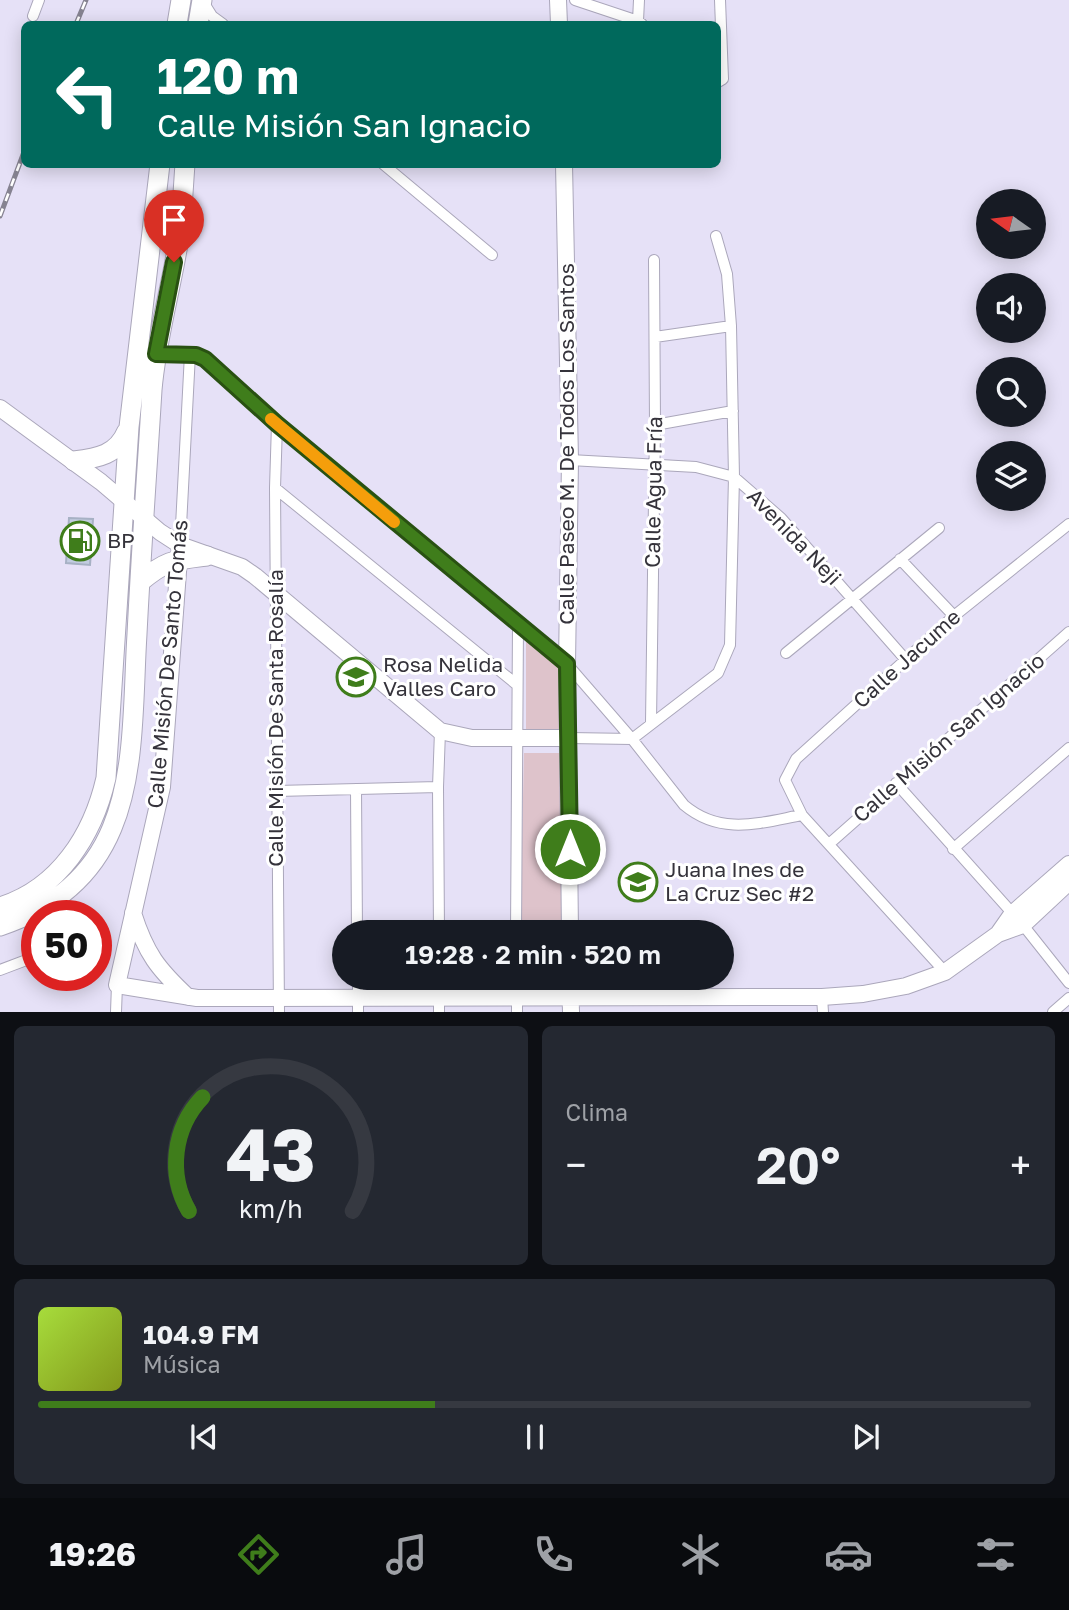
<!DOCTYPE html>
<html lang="es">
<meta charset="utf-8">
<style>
:root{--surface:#171b24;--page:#242831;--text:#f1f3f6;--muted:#9ea1a6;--line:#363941;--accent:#3f7d1b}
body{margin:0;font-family:"Golos Text",sans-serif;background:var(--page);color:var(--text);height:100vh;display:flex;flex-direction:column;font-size:26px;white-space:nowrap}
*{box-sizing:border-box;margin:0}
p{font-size:23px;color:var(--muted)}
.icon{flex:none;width:38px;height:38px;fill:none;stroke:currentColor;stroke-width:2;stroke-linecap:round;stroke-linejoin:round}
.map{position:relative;height:1012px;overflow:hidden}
.sheet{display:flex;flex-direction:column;gap:14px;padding:14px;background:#0d0f14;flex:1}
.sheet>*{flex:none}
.guide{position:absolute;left:21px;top:21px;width:700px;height:147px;border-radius:10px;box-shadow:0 4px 18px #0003;background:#00695c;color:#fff;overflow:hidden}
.needle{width:46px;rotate:284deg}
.buttons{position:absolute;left:976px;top:189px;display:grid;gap:14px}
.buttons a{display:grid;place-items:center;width:70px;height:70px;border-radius:50%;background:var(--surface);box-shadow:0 4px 18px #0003;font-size:35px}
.speed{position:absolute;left:21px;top:900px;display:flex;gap:14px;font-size:35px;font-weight:700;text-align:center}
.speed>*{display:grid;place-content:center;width:91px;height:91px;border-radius:50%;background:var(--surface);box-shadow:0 4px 18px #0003;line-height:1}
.speed .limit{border:10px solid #d22;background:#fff;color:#111}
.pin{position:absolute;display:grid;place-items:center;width:60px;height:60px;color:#fff;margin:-72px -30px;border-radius:50% 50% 50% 0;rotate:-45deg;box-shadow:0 0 7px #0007}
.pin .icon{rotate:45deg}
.me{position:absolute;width:77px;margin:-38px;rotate:0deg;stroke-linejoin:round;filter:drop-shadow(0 0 5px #0008)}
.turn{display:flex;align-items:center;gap:24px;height:147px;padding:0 21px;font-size:32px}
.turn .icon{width:91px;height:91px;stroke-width:2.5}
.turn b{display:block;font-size:49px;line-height:60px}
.big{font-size:52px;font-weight:600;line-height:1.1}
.sheet .widget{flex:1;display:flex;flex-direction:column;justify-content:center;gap:10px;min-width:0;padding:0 24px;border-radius:10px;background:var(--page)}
.sheet .dial{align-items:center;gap:0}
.dial svg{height:182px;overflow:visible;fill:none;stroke:var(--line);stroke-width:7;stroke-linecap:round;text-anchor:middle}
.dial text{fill:var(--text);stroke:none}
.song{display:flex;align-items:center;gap:21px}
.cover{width:84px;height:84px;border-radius:10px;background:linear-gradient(135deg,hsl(80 70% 55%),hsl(70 70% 35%))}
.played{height:7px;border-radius:4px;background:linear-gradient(90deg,var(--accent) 40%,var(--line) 40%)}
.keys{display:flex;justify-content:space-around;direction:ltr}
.heat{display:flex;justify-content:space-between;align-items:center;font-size:38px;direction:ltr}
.sheet .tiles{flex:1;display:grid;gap:14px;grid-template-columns:1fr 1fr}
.widget:last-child{grid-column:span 2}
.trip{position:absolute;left:332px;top:920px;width:402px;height:70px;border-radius:35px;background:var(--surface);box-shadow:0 4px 18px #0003;font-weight:600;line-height:70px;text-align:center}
.dock{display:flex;height:112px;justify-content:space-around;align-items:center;background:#090b0e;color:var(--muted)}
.dock .icon{width:49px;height:49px}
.dock .selected{color:var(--accent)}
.dock b{font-size:32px;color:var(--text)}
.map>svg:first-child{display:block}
.green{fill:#dec3cb}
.shadow{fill:#0003}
.building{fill:#c2cce1;stroke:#a7b1c4;stroke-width:2}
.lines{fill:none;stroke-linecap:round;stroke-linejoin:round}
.street-casing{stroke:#aba7bb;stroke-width:12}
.secondary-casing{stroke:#aba7bb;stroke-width:18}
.highway-casing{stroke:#aba7bb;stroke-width:21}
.street{stroke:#fff;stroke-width:10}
.secondary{stroke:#fff;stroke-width:16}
.highway{stroke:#fff;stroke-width:19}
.rail-casing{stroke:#868391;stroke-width:5}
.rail{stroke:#fff;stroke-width:2.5;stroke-dasharray:8;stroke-linecap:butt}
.route-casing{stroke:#295112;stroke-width:18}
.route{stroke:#3f7d1b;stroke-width:12}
.slow{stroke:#f59e0b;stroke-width:12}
.labels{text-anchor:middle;stroke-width:6;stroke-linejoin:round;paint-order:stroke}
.street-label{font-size:21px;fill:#35333b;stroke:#fff}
.poi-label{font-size:21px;fill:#35333b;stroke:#fff;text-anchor:start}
</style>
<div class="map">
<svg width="1069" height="1012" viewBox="0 0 1069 1012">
<rect width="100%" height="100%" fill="#e6e1f7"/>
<path class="green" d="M526 640 561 662 563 740 526 738Z
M524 753H561L563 933H520Z
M519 978H563V992L519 988Z"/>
<path class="shadow" d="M92 521 91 565 70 564 68 563Z"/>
<path class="building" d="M69 518 93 519 90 565 66 563Z"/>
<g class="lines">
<defs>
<path id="street" d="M202 0 212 16 223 24
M575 0 638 21 642 24
M33 16 39 0
M638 21 639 0
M718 82 723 79 720 0
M383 164 492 255
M655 337 731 326
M156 353 196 355 205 360 277 424 567 664 632 739 684 805C721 836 759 823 802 815L945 972
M277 424 275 488 279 1012
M655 425 733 411
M570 460 696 467 734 477 781 518 906 660
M275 488 516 684
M180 545 190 354
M900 559 954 616
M786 653 939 528
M651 723 655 425 654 260
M569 738 632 739 718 673 730 645 734 477 731 326 727 274 716 236
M896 783 1023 925 1069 983
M356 789 357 933
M277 791 438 787
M802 815 785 780 796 759 954 616 1069 524
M829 844 1069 632
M953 849 1069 748
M439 933 438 787 440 731
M516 933 518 625
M0 970 37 956
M358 978V1012
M439 978V1012
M822 997 823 1012
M116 1012 117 985
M517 1012V978
M1053 1012 1069 998"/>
<path id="secondary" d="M558 0 559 24
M564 164 570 460 567 664 570 933
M0 408 101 482 160 532 180 545 242 567 255 576 440 731 472 738H569
M180 545 162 787 117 985 197 998 822 997 863 994 906 986 945 972 998 934 1023 925 1069 882
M133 913C146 954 158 969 188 997
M998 934 1012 914 1069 864
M570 978 571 1012"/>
<path id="highway" d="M177 24 181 0
M198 24 202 0
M74 461C98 458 117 455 127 431
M140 582C166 560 174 560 207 556
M0 907C59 889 93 835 106 778L129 427 160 164
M0 926C51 909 91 879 112 828 136 771 133 696 137 634 141 553 147 472 152 390 156 341 170 293 178 244 182 218 183 191 185 164"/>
</defs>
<use href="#street" class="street-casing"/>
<use href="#secondary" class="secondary-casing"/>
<use href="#highway" class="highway-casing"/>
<use href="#street" class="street"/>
<use href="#secondary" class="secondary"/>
<use href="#highway" class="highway"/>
<defs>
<path id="rail" d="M76 24 86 0
M0 216 24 152"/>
</defs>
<use href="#rail" class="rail-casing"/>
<use href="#rail" class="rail"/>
</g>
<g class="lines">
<defs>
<path id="route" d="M174 262 156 354 196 355 205 359 277 424 567 664 570 849"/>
</defs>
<use href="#route" class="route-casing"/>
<use href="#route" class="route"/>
<path class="slow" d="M271 419 394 522"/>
</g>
<defs>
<symbol id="fuel-ring" viewBox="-11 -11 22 22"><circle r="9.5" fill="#fff" stroke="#3f7d1b" stroke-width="1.5"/><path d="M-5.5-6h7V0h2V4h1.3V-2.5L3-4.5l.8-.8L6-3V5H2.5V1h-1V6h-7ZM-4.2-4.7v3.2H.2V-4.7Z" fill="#3f7d1b"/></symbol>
<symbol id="school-ring" viewBox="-11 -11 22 22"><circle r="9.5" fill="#fff" stroke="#3f7d1b" stroke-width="1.5"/><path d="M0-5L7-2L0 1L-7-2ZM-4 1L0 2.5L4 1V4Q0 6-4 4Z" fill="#3f7d1b"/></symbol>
</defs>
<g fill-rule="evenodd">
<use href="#fuel-ring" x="58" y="519" width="44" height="44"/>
<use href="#school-ring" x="334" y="655" width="44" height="44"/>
<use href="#school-ring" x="616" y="860" width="44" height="44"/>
</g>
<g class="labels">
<g class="street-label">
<text transform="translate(567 444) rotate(-90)" y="7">Calle Paseo M. De Todos Los Santos</text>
<text transform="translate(654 492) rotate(-89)" y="7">Calle Agua Fría</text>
<text transform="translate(794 537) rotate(46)" y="7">Avenida Neji</text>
<text transform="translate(907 659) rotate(-42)" y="7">Calle Jacume</text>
<text transform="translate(168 664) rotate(-85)" y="7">Calle Misión De Santo Tomás</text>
<text transform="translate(276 718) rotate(-90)" y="7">Calle Misión De Santa Rosalía</text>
<text transform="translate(949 738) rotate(-41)" y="7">Calle Misión San Ignacio</text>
</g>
<g class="poi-label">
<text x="107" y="548">BP</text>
<text x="383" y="672">Rosa Nelida<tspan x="383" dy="24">Valles Caro</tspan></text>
<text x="665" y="877">Juana Ines de<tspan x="665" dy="24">La Cruz Sec #2</tspan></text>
</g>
</g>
</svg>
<div class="buttons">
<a><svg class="needle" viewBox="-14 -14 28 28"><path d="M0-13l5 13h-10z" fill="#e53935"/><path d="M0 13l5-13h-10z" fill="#9ea1a6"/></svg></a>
<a><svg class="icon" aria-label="sound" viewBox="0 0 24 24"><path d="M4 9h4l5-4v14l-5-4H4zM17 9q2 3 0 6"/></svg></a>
<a><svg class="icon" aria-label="search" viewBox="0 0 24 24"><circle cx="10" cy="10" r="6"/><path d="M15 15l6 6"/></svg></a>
<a><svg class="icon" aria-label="layers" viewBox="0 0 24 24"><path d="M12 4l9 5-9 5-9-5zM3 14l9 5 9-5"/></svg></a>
</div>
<div class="speed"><div class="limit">50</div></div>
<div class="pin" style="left:174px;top:262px;background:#d93025"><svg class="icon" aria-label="arrive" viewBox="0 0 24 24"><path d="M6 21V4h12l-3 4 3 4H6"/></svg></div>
<svg class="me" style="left:570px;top:849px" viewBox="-20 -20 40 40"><circle r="17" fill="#3f7d1b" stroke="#fff" stroke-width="3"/><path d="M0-11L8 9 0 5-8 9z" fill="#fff"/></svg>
<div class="trip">19:28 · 2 min · 520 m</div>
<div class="guide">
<div class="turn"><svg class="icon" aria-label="left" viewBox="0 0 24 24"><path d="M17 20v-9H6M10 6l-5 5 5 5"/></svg><div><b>120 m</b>Calle Misión San Ignacio</div></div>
</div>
</div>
<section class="sheet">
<div class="tiles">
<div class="widget dial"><svg viewBox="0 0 100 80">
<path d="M14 69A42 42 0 1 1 86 69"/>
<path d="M14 69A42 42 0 0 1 20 19" stroke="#3f7d1b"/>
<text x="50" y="56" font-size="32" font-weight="700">43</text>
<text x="50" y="72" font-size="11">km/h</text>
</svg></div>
<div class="widget"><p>Clima</p>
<div class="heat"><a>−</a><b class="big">20°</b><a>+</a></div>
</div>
<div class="widget">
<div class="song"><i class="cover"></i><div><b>104.9 FM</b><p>Música</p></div></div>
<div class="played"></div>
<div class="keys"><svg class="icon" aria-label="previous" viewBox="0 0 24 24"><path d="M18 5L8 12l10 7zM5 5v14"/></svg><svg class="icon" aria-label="pause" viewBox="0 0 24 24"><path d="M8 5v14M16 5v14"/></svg><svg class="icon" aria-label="next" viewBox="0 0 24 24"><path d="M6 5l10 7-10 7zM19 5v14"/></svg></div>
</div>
</div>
</section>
<nav class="dock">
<b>19:26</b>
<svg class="icon selected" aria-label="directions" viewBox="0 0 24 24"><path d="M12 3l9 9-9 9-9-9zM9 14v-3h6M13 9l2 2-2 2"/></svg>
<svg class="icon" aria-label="music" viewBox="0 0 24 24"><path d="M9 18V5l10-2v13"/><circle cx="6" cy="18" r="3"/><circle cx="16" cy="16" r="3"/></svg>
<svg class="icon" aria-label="phone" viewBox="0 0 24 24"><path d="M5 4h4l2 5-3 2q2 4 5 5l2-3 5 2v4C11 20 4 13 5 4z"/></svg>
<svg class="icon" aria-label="climate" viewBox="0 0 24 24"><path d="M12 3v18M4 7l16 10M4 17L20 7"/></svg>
<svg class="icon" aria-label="car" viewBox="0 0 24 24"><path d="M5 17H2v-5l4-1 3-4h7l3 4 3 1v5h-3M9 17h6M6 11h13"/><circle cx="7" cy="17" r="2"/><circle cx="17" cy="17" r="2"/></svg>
<svg class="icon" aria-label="filters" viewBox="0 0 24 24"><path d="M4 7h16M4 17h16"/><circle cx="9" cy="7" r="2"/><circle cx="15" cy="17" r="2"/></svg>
</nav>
